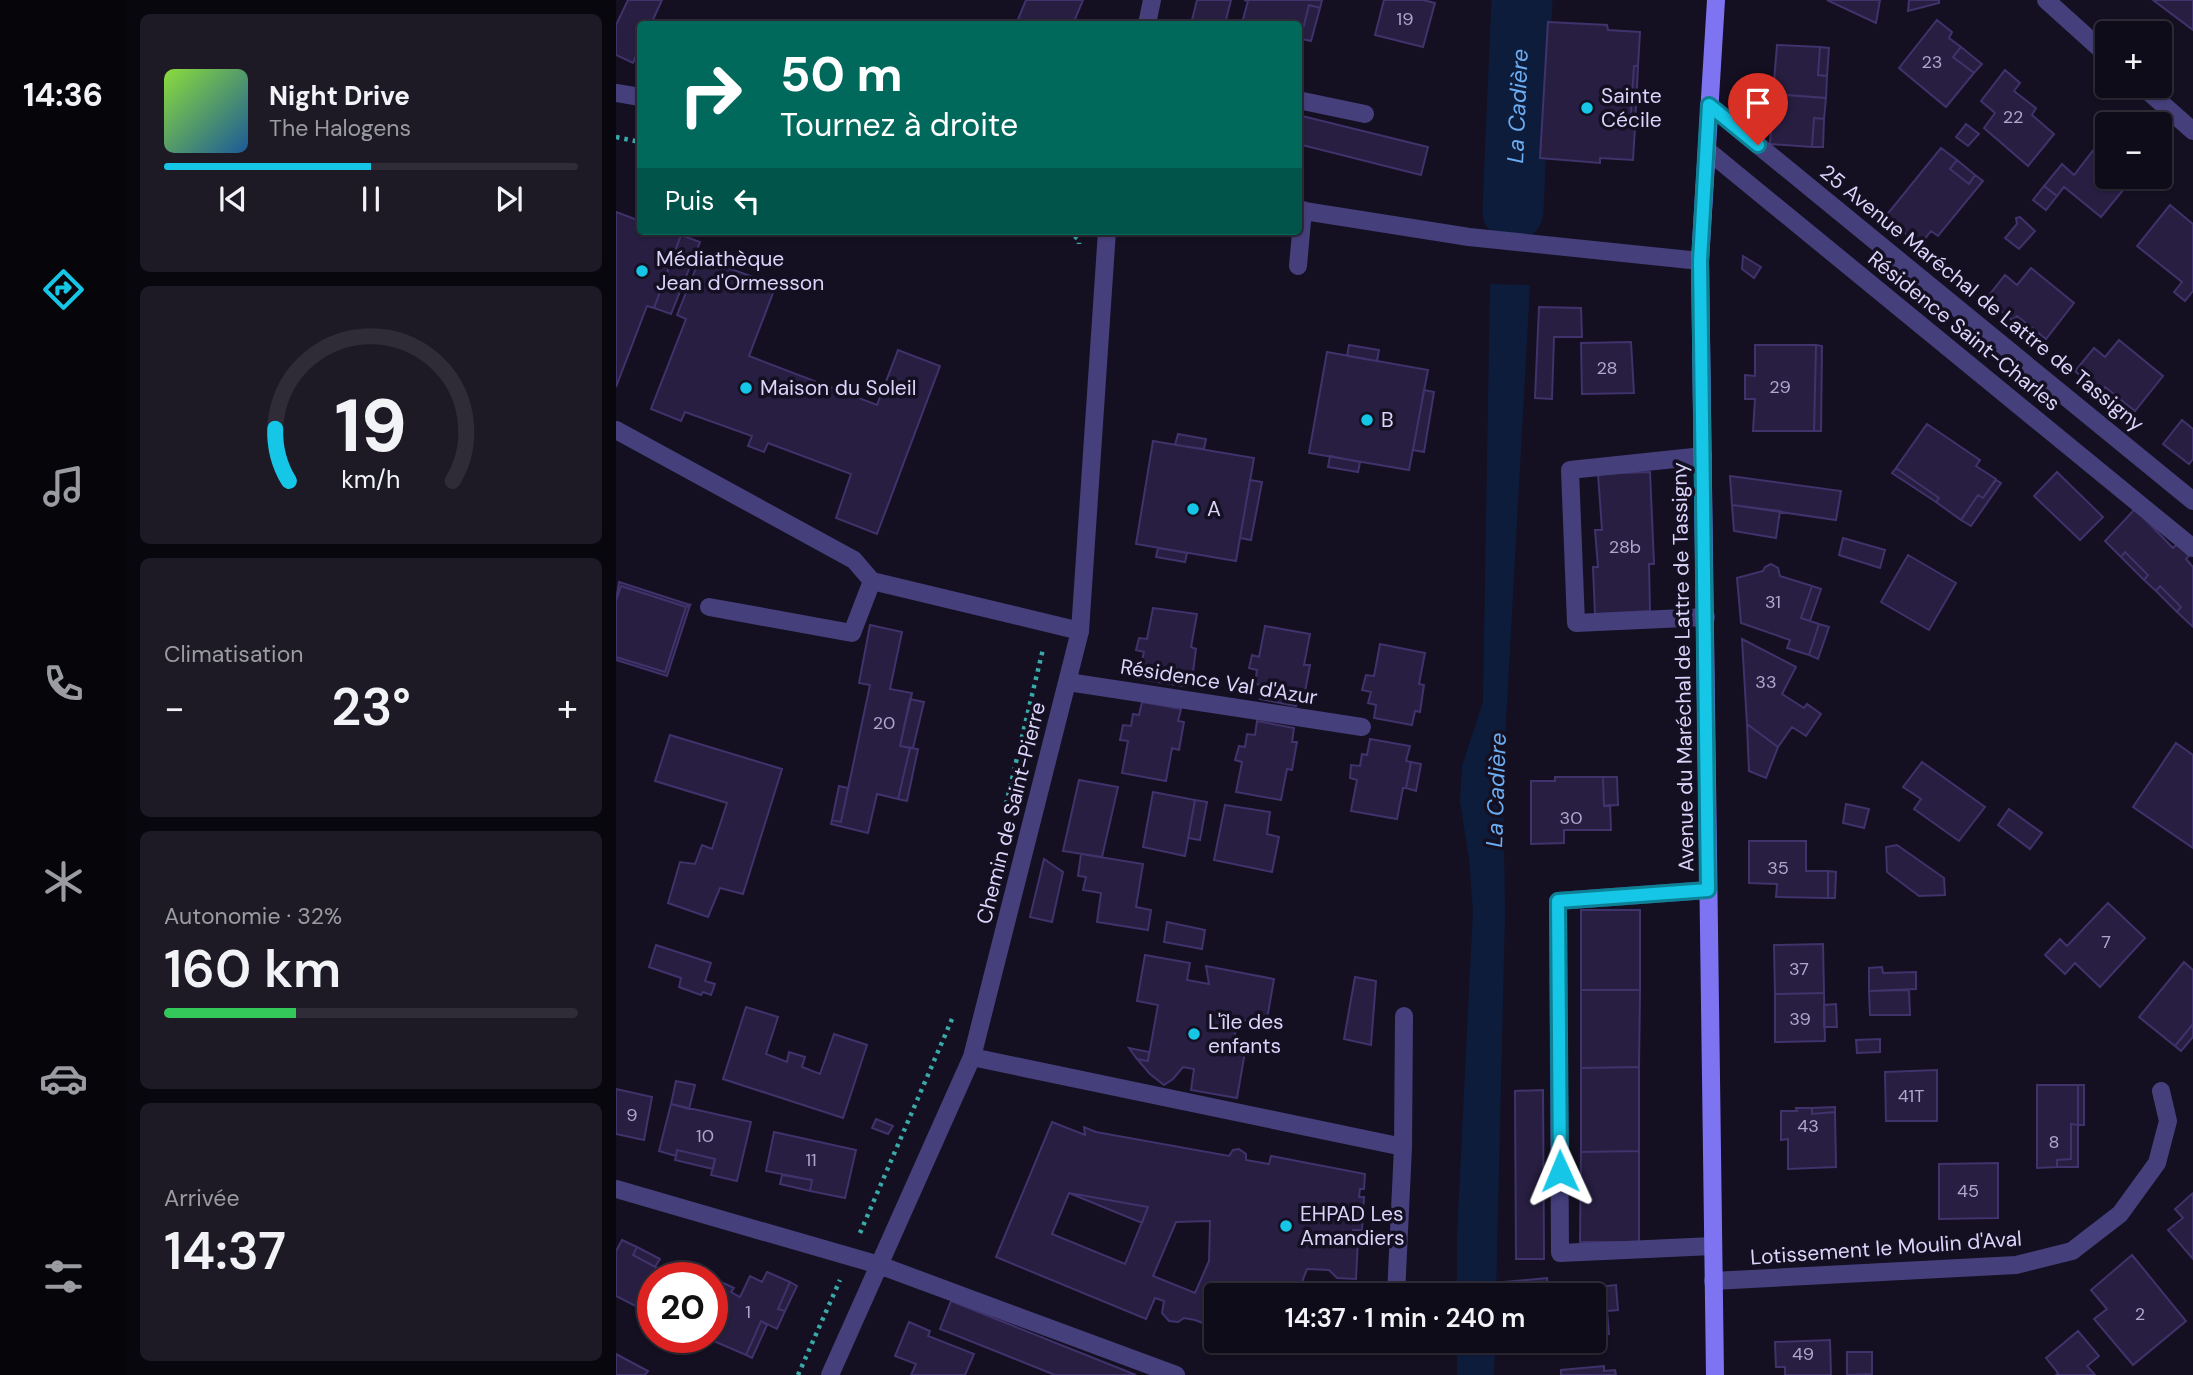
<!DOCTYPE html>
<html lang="fr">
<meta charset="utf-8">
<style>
:root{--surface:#0f0c19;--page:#1d1a26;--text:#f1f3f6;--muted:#9b9ba2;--line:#2f2c38;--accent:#15c6e6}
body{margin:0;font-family:"DM Sans",sans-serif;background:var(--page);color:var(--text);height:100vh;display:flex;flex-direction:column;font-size:26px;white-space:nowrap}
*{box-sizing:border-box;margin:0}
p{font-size:23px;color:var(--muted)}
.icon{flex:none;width:38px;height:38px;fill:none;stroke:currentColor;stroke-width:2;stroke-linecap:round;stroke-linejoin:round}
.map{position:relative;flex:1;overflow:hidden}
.sheet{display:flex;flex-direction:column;gap:14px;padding:14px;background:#08070e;width:490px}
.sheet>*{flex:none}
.banner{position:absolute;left:21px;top:21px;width:665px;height:214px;border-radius:7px;box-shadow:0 2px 5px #0004,0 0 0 2px var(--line);background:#00695c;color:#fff;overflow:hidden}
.tools{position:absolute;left:1479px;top:21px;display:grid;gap:14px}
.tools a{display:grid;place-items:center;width:77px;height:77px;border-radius:7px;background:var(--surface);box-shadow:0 2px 5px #0004,0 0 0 2px var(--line);font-size:35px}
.speed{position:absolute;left:21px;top:1262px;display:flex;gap:14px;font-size:35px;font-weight:700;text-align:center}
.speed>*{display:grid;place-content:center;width:91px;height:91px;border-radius:50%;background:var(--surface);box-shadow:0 2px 5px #0004,0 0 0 2px var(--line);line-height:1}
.speed .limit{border:10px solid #d22;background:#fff;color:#111}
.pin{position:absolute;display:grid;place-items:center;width:60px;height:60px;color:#fff;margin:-72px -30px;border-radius:50% 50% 50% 0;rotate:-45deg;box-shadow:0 0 7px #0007}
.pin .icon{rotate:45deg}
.me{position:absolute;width:77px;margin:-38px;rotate:359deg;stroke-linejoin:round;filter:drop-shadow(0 0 5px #0008)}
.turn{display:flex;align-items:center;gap:24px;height:147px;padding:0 28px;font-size:32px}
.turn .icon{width:91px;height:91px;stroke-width:2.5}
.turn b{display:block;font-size:49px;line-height:60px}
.then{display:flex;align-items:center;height:66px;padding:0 28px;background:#0003;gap:14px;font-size:26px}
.big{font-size:52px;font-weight:600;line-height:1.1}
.sheet .card{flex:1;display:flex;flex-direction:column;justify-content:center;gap:10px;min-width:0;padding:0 24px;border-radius:10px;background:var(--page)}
.sheet .dial{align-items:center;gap:0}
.dial svg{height:182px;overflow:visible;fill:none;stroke:var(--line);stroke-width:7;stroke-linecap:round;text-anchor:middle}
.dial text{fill:var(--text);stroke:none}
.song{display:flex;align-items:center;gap:21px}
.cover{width:84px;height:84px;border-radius:10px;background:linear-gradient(135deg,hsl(90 70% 55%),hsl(210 70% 35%))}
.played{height:7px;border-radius:4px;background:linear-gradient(90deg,var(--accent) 50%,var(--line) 50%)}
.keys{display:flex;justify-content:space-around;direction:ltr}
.heat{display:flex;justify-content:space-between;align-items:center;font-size:38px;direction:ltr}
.charge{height:10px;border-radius:5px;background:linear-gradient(90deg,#34c759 32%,var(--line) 0)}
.trip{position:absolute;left:588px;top:1283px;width:402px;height:70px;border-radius:7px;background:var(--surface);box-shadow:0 2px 5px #0004,0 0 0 2px var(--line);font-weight:600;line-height:70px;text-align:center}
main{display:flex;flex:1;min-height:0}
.tab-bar{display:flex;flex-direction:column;width:126px;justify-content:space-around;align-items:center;background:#06050a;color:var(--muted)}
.tab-bar .icon{width:49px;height:49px}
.tab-bar .active{color:var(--accent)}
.tab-bar b{font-size:32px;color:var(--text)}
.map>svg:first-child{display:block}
.water{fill:#0e1c3c}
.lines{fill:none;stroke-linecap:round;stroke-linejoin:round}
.river{stroke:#0e1c3c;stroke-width:61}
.building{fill:#271e41;stroke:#40326b;stroke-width:2;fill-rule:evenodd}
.path{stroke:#3aaaa9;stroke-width:4.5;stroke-dasharray:3.5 5;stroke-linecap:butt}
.lane{stroke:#453f7c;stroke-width:18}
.street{stroke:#453f7c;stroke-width:18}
.secondary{stroke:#7e74f2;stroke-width:18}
.route-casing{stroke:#0e8196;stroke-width:18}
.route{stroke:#15c6e6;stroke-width:12}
.poi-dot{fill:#15c6e6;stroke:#141021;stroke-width:2.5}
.labels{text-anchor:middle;stroke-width:7;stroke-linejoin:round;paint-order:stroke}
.number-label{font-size:18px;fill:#aea6cc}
.poi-label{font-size:21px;fill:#dbd4fb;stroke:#141021;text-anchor:start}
.street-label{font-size:21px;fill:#dbd4fb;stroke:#141021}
.water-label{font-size:23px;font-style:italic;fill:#6cacf1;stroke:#141021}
</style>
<main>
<nav class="tab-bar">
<b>14:36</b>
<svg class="icon active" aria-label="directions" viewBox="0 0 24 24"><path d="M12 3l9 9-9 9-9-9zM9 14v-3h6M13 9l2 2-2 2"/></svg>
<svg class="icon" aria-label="music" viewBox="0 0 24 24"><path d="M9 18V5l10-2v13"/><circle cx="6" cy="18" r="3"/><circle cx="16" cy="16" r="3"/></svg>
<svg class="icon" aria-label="phone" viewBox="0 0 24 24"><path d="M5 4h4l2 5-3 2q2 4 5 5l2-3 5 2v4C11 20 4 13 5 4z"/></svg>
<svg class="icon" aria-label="climate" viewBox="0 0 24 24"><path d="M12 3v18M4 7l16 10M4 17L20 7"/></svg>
<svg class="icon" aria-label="car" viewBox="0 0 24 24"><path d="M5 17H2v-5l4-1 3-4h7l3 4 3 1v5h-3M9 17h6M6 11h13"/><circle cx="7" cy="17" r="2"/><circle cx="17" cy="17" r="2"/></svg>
<svg class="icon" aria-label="filters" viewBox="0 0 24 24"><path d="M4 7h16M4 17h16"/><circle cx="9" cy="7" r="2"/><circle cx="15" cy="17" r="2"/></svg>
</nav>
<section class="sheet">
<div class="card">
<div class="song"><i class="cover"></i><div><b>Night Drive</b><p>The Halogens</p></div></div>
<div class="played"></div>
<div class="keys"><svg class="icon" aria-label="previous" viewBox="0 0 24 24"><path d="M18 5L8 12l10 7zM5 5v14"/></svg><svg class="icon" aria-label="pause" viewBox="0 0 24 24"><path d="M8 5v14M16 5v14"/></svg><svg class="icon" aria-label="next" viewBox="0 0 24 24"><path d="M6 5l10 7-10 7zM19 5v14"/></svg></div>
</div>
<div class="card dial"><svg viewBox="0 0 100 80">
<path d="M14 69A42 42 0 1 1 86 69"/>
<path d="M14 69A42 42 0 0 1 8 46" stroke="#15c6e6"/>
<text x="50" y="56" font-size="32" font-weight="700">19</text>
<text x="50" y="72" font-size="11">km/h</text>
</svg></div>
<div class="card"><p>Climatisation</p>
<div class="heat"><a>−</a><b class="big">23°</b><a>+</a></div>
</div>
<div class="card"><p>Autonomie · 32%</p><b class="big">160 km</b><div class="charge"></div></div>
<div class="card"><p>Arrivée</p><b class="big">14:37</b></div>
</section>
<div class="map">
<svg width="1577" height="1375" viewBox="0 0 1577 1375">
<rect width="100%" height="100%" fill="#141021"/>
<path class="water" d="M874 284 914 285 887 775 889 914 880 1295H841V1235L857 911 853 858 844 802 846 766 867 702Z
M841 1341H879L878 1375H841Z"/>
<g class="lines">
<path class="river" id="s1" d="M897 211 906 0"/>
</g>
<path class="building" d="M12 0H46L35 24H24V46L17 63 0 55V25Z
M410 0H467L457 24H400Z
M581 0H615L609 24H575Z
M628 0H706L704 8 693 5 687 29 682 28V24H670L653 20 651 24 626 23 632 1Z
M768 0H807L819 3 807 47 759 35Z
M1211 0H1264L1260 23Z
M1293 0H1323V3L1292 11Z
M1537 0H1577V30Z
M693 5 704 8 695 41 682 38V28L687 29Z
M1321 20 1336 32 1333 38 1345 47 1337 57 1358 73 1330 107 1283 68Z
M932 22 991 25 992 30 1024 32 1022 66H1018L1014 127H1019L1017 160 984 158V163L924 158Z
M1161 45 1204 47 1202 75 1211 76 1210 98 1157 94Z
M1204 47 1213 48 1211 76 1202 75Z
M1345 47 1366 64 1358 73 1337 57Z
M1018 66H1022L1019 127H1014Z
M1389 70 1404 83 1398 91 1420 108 1416 115 1438 134 1412 166 1368 128 1379 113 1365 101Z
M1157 94 1210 98 1208 119 1198 118 1196 147 1154 144Z
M682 115 812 147 805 175 682 144Z
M1198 118 1208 119 1207 147H1196Z
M1350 124 1363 134 1352 146 1340 137Z
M1325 148 1341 160 1334 169 1353 184 1359 175 1367 181 1322 236 1315 231 1304 245 1269 217Z
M1479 148 1491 157V177L1517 178 1485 217 1448 187 1441 196 1428 186 1446 164 1458 175Z
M1341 160 1359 175 1353 184 1334 169Z
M1428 186 1441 196 1430 210 1417 200Z
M1554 205 1577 224V291L1569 301 1558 292 1566 282 1521 246Z
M0 212 24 221V231H53L65 235 38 308 31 306 0 387Z
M1404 217 1419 231 1403 249 1389 238 1401 224 1400 218Z
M65 235 84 242 55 314 38 308Z
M1127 256 1145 267 1138 278 1126 269Z
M84 258 160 285 133 356 261 405 282 350 324 366 261 534 220 518 235 474 152 443 148 452 132 446 136 436 69 412 65 421 35 409 70 319 61 315Z
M1415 268 1458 303 1430 339 1401 316 1396 320 1370 299 1389 275 1401 285Z
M923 307 965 308 966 337H938L936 399 919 398Z
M1503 340 1547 376 1519 411 1489 387 1485 393 1459 371 1478 348 1489 357Z
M1015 342 1018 393 966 394 965 343Z
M733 345 763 350 761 361 731 356Z
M1139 345H1200L1198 431H1137L1139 399H1129V375L1139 376Z
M1200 345 1206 346 1205 431H1198Z
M711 352 812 370 793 470 693 453Z
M808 390 818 392 808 452 797 450Z
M1566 420 1577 429V459L1573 464 1547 444Z
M1311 424 1364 460 1360 466 1380 479 1367 498 1362 495 1345 520 1320 502 1323 498 1280 468Z
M562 434 590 439 588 449 559 445Z
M537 441 638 458 620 561 520 544Z
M714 456 744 462 742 472 712 467Z
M1280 468 1323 498 1320 502 1276 473Z
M1034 472 1038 564H1033L1034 611 979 614 977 567H982L979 530H986L982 474Z
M1441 472 1487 517 1464 540 1418 496Z
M1114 476 1225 491 1220 520 1116 505Z
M634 480 646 482 635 540 624 538Z
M1380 480 1385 483 1355 526 1345 520 1362 495 1367 498Z
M1116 505 1164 511 1160 538 1118 531Z
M1519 509 1557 548 1561 544 1573 556 1570 559 1577 567V627L1561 612 1565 607 1544 586 1540 591 1528 580 1532 575 1509 552 1505 557 1489 541Z
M1227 538 1269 550 1264 568 1223 555Z
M542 548 571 553 569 562 540 557Z
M1509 552 1532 575 1528 580 1505 557Z
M1292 555 1340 583 1313 630 1265 602Z
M1155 564 1162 568 1164 576 1196 586 1185 618 1203 624 1193 655 1171 648 1174 640 1125 623 1121 578 1147 571 1149 567Z
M3 582 74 605 70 607 5 586 0 601Z
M5 586 70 607 49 672 0 657V601Z
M1196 586 1205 589 1194 621 1185 618Z
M1544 586 1565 607 1561 612 1540 591Z
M74 605 51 676 0 660V657L49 672 70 607Z
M537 608 581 614 575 647 580 649 577 672 571 671 568 686 529 680 533 665 525 664 528 652 520 650 523 638 531 639Z
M1203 624 1213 627 1202 659 1193 655Z
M254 625 286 632 274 689 296 693 284 746 294 748 282 799 261 794 252 833 215 824 216 820 225 822 254 685 243 683Z
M649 626 694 634 688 665H694L689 692 684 691 680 706 644 699 646 685 639 684 641 670 633 668 636 655 643 657Z
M1126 639 1180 667 1166 694 1188 708 1191 704 1205 714 1190 736 1176 727 1162 747 1131 724Z
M764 644 809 653 803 684 808 685 804 712 799 711 796 725 758 718 760 705 752 703 755 692 746 690 750 675 758 676Z
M294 699 308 702 297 748 284 746Z
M526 702 565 709 562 721 568 722 563 750 556 748 550 781 506 773 512 741 504 740 507 725 515 726 517 714 523 715Z
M641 721 678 728 676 742H681L676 770 671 769 665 800 620 792 626 762 619 760 623 746 629 747 631 734 639 735Z
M1131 724 1162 747 1150 778 1133 771Z
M54 735 166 769 127 894 104 888 92 917 52 903 64 862 79 864 86 845 96 849 111 803 39 781Z
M754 739 794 746 790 761 795 762 790 788H787L781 819 735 811 741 780 734 778 735 765 744 766 746 754 751 755Z
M1560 743 1577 755V848L1517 807Z
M294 748 302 749 291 801 282 799Z
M795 762 805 764 800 791 790 788Z
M1306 762 1369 807 1343 841 1298 809 1305 799 1287 787Z
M939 777H987L988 806 994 805 995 830H948V843L915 844V781H939Z
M987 777H1001L1002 805 988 806Z
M463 780 502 787 486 857 447 851Z
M223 786 232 788 225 822 216 820Z
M537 792 579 800 569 856 527 847Z
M579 800 591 802 584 840 572 838Z
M1230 804 1253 809 1248 828 1227 823Z
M609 805 654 812 651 834 663 837 656 872 598 860Z
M1393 809 1426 833 1414 849 1382 825Z
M1133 841H1190V871H1212V898L1160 897 1161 884 1133 883Z
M1281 845 1328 878 1329 895 1303 896 1271 872 1270 847Z
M465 854 527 864 520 907 535 910 532 930 481 922 485 893 467 890 470 877 462 876Z
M428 859 447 872 436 922 414 917Z
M1212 871 1220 872 1219 898H1212Z
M1492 903 1529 938 1484 987 1459 963 1449 974 1429 955 1444 939 1451 946Z
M965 910H1024V990H965Z
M551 922 589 930 586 949 548 942Z
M1207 944 1208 993 1159 994 1158 945Z
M40 945 95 963 89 981 99 984 95 995 87 992 85 995 63 987 65 978 33 967Z
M529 955 574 963 571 980 593 984 590 966 658 979 650 1025 622 1019 617 1044 630 1046 621 1098 575 1090 578 1069 567 1067 557 1079 548 1085 534 1074 521 1059 532 1061 542 1005 521 1001Z
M1568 962 1577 970V1024L1559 1046 1523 1017Z
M1266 967 1267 973 1300 972V989L1253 991V968Z
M739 977 760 981 755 1045 728 1039Z
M965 990H1024L1023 1067 965 1068Z
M1293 990 1294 1015H1254L1253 991Z
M1208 993 1209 1041 1159 1042V994Z
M1220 1004 1221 1027H1208V1005Z
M130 1007 162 1017 150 1054 171 1062 173 1052 189 1057 186 1067 204 1074 218 1034 251 1045 227 1118 107 1079Z
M1577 1024V1037L1565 1051 1559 1046Z
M1264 1039V1052L1241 1053 1240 1040Z
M513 1048 533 1052 532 1061 521 1059Z
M1023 1067V1151L965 1152V1068Z
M1321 1070V1121H1270L1269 1072Z
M60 1081 79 1085 73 1109 55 1104Z
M1421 1085H1462V1125L1455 1124V1159L1441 1160V1167L1421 1168Z
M1462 1085H1468V1125H1462Z
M0 1089 36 1097 28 1140 0 1134Z
M927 1090 928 1259H900L899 1091Z
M55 1104 135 1122 121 1181 95 1175 99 1159 61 1150 60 1156 43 1151Z
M1219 1107V1112L1196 1114V1108Z
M1180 1108H1196V1114L1219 1112 1220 1167 1172 1169V1139L1165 1140V1111H1181Z
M260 1119 277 1126 272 1134 256 1128Z
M436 1122 469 1135 468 1127 480 1132 613 1156 617 1150 623 1149 630 1154V1160L653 1164 655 1156 749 1174 748 1189H744L743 1197H748L746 1230H737V1238H742L740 1279 721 1278 713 1270 691 1269 681 1295H600V1328L579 1320 568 1318 562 1322 553 1321 546 1313 548 1301 539 1298 530 1319 380 1257ZM453 1193 532 1207 509 1264 436 1234ZM594 1221 593 1261 579 1293 537 1276 560 1222Z
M1455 1124 1462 1125V1167H1441V1160L1455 1159Z
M158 1132 240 1150 229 1198 194 1191 196 1180 150 1171Z
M61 1150 99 1159 97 1169 59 1160Z
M1023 1151V1242H964L965 1152Z
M1382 1163V1218L1323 1219V1164Z
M166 1175 196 1180 194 1191 164 1184Z
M453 1193 532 1207 526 1223Z
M1577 1193V1259L1552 1230 1567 1218 1559 1209Z
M6 1240 21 1247 17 1255 60 1278H37V1315L0 1296V1251Z
M21 1247 44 1259 39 1267 17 1255Z
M1516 1255 1570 1321 1517 1365 1478 1319 1491 1309 1475 1290Z
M151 1272 174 1282 162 1309 169 1311 161 1329 145 1321 130 1355 93 1339 96 1337 104 1317 96 1313V1296L103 1281 118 1288 115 1292 124 1297 134 1276 146 1282Z
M931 1278 933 1292 1000 1285 1002 1310 991 1311 993 1334 978 1335V1295H878L877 1283Z
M174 1282 181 1286 169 1311 162 1309Z
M335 1301 520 1375H439L324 1329Z
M145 1321 151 1325 136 1358 130 1355Z
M293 1322 314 1331 312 1336 358 1354 349 1375H295L300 1364 279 1356Z
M1462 1331 1483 1356 1471 1366 1479 1375H1440L1442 1373 1430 1358Z
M630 1340H670L664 1354Z
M1214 1340 1215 1375H1169V1367H1160L1159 1342Z
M1231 1352H1256V1374L1231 1375Z
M0 1354 32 1371 29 1375H0Z
M988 1366V1371L999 1370 1000 1375H945V1370Z"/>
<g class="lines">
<path class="path" d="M0 137 24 142
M452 231 463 240V244
M390 804 427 649
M244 1233 336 1019
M182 1375 224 1280"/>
<path class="lane" d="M0 430 238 560 256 581
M1087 456 954 470 960 623 1090 617
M93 607 236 633 256 581 464 631
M1092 890 942 901 944 1253 1097 1246"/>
<path class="street" d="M1430 0 1491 55
M531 24 536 0
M1526 86 1577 131
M0 93 24 97
M682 100 749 114
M1093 105 1577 501
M1091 150 1577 548
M682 210 853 237 1084 261
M682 266 687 210
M452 682 746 727
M356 1057 787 1147
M0 1189 263 1265 560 1375
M1097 1281 1400 1265 1456 1251 1504 1214 1541 1163 1552 1121 1545 1091
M780 1295 787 1147 788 1016
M214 1375 356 1057 464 631 491 231"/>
<path class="secondary" d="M1099 1375 1084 261 1100 0"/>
</g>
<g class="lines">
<defs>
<path id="route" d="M944 1171 942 901 1092 890 1084 261 1093 105 1142 145"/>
</defs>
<use href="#route" class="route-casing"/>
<use href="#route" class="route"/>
</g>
<g class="poi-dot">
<circle cx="971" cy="108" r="7"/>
<circle cx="26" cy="271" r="7"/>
<circle cx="130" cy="388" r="7"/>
<circle cx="751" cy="420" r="7"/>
<circle cx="577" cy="509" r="7"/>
<circle cx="578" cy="1034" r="7"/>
<circle cx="670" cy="1226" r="7"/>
</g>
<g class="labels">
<g class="number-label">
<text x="789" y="25">19</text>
<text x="1316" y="68">23</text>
<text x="1397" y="123">22</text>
<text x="991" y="374">28</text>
<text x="1164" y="393">29</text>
<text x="1009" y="553">28b</text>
<text x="1157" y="608">31</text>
<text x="1150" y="688">33</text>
<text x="268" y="729">20</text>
<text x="955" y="824">30</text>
<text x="1162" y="874">35</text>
<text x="1490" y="948">7</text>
<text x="1183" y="975">37</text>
<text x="1184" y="1025">39</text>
<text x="1295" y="1102">41T</text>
<text x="16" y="1121">9</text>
<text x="1192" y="1132">43</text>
<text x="89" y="1142">10</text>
<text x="1438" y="1148">8</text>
<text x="195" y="1166">11</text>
<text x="1352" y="1197">45</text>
<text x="132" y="1318">1</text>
<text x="1524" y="1320">2</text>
<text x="1187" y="1360">49</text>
</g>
<g class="poi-label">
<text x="985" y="103">Sainte<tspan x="985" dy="24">Cécile</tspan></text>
<text x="40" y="266">Médiathèque<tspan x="40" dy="24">Jean d'Ormesson</tspan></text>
<text x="144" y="395">Maison du Soleil</text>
<text x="765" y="427">B</text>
<text x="591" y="516">A</text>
<text x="592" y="1029">L'île des<tspan x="592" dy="24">enfants</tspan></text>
<text x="684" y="1221">EHPAD Les<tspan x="684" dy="24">Amandiers</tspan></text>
</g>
<g class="street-label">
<text transform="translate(1366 298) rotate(39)" y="7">25 Avenue Maréchal de Lattre de Tassigny</text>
<text transform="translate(1348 331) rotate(39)" y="7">Résidence Saint-Charles</text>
<text transform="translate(1067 667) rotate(-91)" y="7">Avenue du Maréchal de Lattre de Tassigny</text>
<text transform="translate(603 682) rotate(9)" y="7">Résidence Val d'Azur</text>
<text transform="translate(395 813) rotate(-76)" y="7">Chemin de Saint-Pierre</text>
<text transform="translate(1270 1248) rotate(-4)" y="7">Lotissement le Moulin d'Aval</text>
</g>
<g class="water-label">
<text dy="8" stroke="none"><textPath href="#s1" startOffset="105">La Cadière</textPath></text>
<text transform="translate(880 790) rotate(-88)" y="8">La Cadière</text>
</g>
</g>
</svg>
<div class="tools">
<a>+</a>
<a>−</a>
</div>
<div class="speed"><div class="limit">20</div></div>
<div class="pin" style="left:1142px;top:145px;background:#d93025"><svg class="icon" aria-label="arrive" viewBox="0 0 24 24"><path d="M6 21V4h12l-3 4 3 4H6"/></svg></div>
<svg class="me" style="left:944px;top:1171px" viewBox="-20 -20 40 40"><path d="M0-17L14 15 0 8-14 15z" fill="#15c6e6" stroke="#fff" stroke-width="4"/></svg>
<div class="trip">14:37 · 1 min · 240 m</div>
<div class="banner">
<div class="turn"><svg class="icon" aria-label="right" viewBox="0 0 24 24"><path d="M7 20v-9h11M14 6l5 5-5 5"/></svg><div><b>50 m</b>Tournez à droite</div></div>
<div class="then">Puis<svg class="icon" aria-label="left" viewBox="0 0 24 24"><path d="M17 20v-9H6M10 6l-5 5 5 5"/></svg></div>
</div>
</div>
</main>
